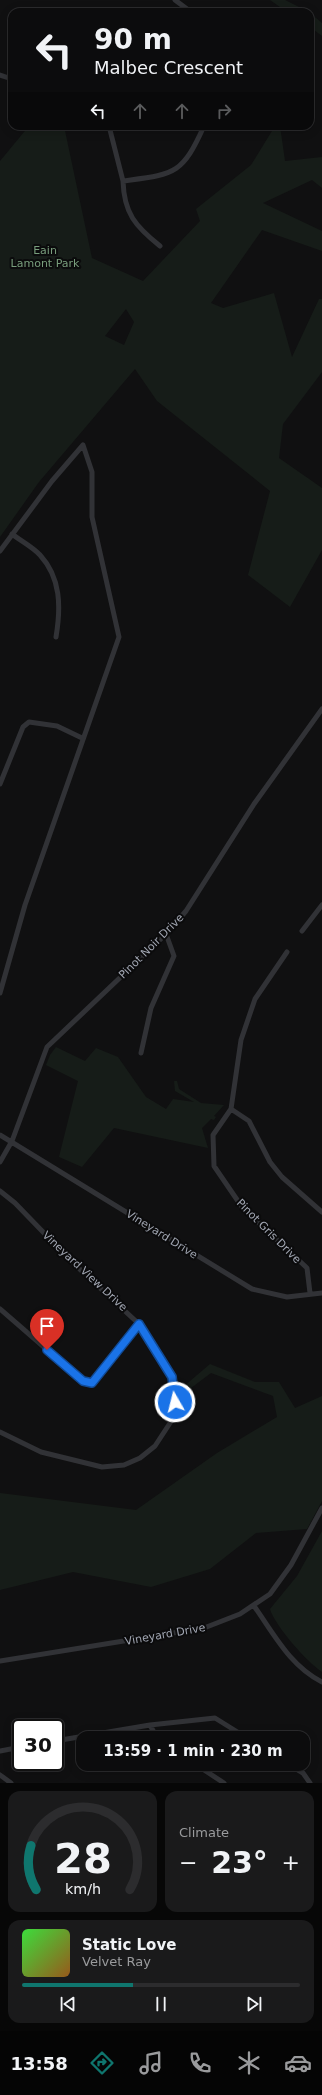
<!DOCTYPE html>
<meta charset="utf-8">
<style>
:root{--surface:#0c0c0d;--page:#1a1a1b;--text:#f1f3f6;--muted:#9a9b9d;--line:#2c2c2e;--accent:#0f766e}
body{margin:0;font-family:"DejaVu Sans",sans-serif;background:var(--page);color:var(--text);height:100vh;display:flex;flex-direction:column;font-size:15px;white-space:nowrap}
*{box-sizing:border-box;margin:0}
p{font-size:13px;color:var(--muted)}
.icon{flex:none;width:22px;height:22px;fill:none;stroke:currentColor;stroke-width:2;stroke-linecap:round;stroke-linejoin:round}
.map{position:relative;height:1783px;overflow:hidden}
.panel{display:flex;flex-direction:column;gap:8px;padding:8px;background:#070707;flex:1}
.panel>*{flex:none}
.guide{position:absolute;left:8px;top:8px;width:306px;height:122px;border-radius:12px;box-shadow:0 2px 10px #0003,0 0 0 1px var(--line);background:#0c0c0d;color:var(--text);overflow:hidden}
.speed{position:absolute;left:12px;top:1719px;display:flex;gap:8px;font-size:20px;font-weight:700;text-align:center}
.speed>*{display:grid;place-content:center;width:52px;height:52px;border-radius:50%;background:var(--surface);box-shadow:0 2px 10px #0003,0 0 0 1px var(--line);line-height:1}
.speed .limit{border:2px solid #111;border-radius:6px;background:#fff;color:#111}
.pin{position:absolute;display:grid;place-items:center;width:34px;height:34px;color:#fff;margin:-41px -17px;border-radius:50% 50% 50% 0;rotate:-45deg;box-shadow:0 0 4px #0007}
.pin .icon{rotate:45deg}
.me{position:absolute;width:44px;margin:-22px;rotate:352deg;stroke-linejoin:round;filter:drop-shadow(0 0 3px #0008)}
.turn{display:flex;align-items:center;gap:14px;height:84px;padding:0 20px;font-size:18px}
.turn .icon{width:52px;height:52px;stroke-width:2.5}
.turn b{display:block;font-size:28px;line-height:34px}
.lanes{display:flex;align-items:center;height:38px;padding:0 20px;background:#0003;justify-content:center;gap:20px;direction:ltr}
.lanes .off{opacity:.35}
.big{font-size:30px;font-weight:600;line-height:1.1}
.panel .card{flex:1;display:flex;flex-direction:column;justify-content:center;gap:6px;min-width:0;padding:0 14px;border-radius:12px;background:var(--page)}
.panel .dial{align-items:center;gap:0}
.dial svg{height:104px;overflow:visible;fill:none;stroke:var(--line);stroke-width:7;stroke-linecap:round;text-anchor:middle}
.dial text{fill:var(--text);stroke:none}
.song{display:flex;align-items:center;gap:12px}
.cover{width:48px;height:48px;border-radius:6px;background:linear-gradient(135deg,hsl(120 70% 55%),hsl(30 70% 35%))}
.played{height:4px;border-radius:2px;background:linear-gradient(90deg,var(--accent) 40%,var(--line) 40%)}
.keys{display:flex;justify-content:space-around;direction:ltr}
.heat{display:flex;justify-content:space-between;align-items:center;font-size:22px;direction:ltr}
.panel .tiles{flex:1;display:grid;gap:8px;grid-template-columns:1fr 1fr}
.card:last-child{grid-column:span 2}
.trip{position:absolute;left:76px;top:1731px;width:234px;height:40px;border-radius:12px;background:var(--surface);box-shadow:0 2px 10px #0003,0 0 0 1px var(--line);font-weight:600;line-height:40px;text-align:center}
.menu{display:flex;height:64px;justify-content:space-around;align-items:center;background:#050505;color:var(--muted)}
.menu .icon{width:28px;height:28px}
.menu .current{color:var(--accent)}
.menu b{font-size:18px;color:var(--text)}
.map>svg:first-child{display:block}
.green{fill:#161c18;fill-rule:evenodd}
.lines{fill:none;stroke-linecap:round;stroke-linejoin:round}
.street{stroke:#313236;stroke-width:5}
.route-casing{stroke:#114b97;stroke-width:10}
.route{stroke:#1a73e8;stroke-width:7}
.labels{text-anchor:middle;stroke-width:4;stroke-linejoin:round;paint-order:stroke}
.park-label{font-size:11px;fill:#789d7c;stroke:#0b0b0c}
.street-label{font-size:11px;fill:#a1a6b2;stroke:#0b0b0c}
</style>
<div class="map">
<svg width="322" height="1783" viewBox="0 0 322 1783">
<rect width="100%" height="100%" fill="#101011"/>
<path class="green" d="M270 0H285L309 12H287Z
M310 13 322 23V36L310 27Z
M29 126H64L92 258 143 281 200 221 196 209 251 165 275 126H280L285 161 322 157V188L312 180 263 203 322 231V251L262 230 211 303 223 308 274 293 292 357 319 299H322V372L283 424 279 458 322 488V550L290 607 248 575 270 491 157 401 135 369 39 482 0 537V161ZM126 309 134 322 124 345 105 336Z
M56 1047 85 1061 96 1048 118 1057 146 1097 166 1109 173 1099 194 1102 175 1091 174 1081H177L179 1089 201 1103 224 1105 214 1116 216 1117 214 1120 211 1119 202 1128 208 1148 114 1128 82 1167 59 1157 78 1081 46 1065 50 1055Z
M210 1364 255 1382H279L295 1408 322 1396V1501L307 1529 256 1533 210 1569 151 1587 73 1572 0 1590V1493L136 1510 217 1453 277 1417 273 1396 211 1373 183 1394V1387Z
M322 1531V1672C307 1662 275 1626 270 1609L297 1576Z"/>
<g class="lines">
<path class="street" d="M175 0 191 12
M0 75 12 79
M109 126 123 181C175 174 182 175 204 126
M123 181C124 213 135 226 160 246
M12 534C21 541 33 547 40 555 61 578 61 607 56 637
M0 551 52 481 83 445 92 472V517L119 637 25 905 0 993
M0 784 23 727 29 722 57 726 82 738
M302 931 322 905
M287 952 255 999 241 1040 231 1109 213 1135 214 1166 242 1207 307 1268 310 1293
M141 1053 151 1008 174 956 166 934
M231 1109 249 1121 270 1162 282 1177 322 1212
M0 1135 252 1289 287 1297 322 1293
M0 1162 12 1141 47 1047 166 934 186 911 254 804 322 709
M0 1191 15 1203 72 1262 139 1324 172 1377 175 1402 172 1420 155 1446 140 1458 124 1465 102 1467 41 1452 0 1432
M0 1309 83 1381 92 1383 139 1324
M254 1606C274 1634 290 1666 322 1682
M0 1661 204 1628 240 1614 270 1594 291 1565 322 1508
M150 1725 157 1738
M55 1741 150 1725 215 1718 247 1738
M0 1751 21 1747
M195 1764 224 1783
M288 1764 303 1773 310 1783
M0 1775 11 1783"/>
</g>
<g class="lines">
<defs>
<path id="route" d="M47 1350 83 1381 92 1383 139 1324 172 1377 175 1402"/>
</defs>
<use href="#route" class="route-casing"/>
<use href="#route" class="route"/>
</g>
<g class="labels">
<g class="park-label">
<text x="45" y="254">Eain<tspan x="45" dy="13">Lamont Park</tspan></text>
</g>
<g class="street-label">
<text transform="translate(151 946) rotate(-45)" y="4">Pinot Noir Drive</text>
<text transform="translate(269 1231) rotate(45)" y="4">Pinot Gris Drive</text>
<text transform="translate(162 1234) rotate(32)" y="4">Vineyard Drive</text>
<text transform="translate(85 1271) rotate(43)" y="4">Vineyard View Drive</text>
<text transform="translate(165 1634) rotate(-10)" y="4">Vineyard Drive</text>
</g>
</g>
</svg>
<div class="speed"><div class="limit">30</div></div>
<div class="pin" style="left:47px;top:1350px;background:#d93025"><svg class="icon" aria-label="arrive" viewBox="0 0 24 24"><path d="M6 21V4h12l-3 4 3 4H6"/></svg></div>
<svg class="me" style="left:175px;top:1402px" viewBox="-20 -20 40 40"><circle r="17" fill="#1a73e8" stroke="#fff" stroke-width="3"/><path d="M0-11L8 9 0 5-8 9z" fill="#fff"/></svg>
<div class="trip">13:59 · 1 min · 230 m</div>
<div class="guide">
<div class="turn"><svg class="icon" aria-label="left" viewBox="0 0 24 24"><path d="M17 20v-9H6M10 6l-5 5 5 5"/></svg><div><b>90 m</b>Malbec Crescent</div></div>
<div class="lanes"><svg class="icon" aria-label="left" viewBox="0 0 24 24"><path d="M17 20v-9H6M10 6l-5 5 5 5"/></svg><svg class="icon off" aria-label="ahead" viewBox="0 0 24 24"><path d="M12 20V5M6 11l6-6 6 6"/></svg><svg class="icon off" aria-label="ahead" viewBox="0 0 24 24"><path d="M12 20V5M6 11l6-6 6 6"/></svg><svg class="icon off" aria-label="right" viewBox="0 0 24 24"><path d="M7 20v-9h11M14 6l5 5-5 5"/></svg></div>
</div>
</div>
<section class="panel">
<div class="tiles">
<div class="card dial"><svg viewBox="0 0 100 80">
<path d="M14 69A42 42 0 1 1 86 69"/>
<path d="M14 69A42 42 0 0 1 10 35" stroke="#0f766e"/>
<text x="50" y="56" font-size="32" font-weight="700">28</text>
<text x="50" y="72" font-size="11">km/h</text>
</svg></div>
<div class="card"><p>Climate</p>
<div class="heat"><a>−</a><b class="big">23°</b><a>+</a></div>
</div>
<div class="card">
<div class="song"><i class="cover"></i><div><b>Static Love</b><p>Velvet Ray</p></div></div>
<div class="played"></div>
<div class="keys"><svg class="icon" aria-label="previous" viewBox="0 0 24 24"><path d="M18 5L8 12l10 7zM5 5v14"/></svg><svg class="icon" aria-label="pause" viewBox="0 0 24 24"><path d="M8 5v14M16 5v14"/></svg><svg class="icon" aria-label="next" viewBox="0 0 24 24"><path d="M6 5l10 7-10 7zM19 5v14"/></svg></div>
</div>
</div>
</section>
<nav class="menu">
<b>13:58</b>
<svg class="icon current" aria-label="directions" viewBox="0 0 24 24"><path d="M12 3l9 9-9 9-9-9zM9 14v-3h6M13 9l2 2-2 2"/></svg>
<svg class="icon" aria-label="music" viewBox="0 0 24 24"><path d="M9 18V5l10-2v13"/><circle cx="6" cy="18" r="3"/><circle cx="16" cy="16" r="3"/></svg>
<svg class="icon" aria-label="phone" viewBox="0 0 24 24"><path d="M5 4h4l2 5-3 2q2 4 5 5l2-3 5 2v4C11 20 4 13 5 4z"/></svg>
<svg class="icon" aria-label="climate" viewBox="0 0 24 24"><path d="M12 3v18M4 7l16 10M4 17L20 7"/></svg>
<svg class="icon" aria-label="car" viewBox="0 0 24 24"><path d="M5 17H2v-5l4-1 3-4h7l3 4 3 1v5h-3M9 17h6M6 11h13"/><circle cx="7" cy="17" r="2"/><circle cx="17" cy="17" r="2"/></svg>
</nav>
